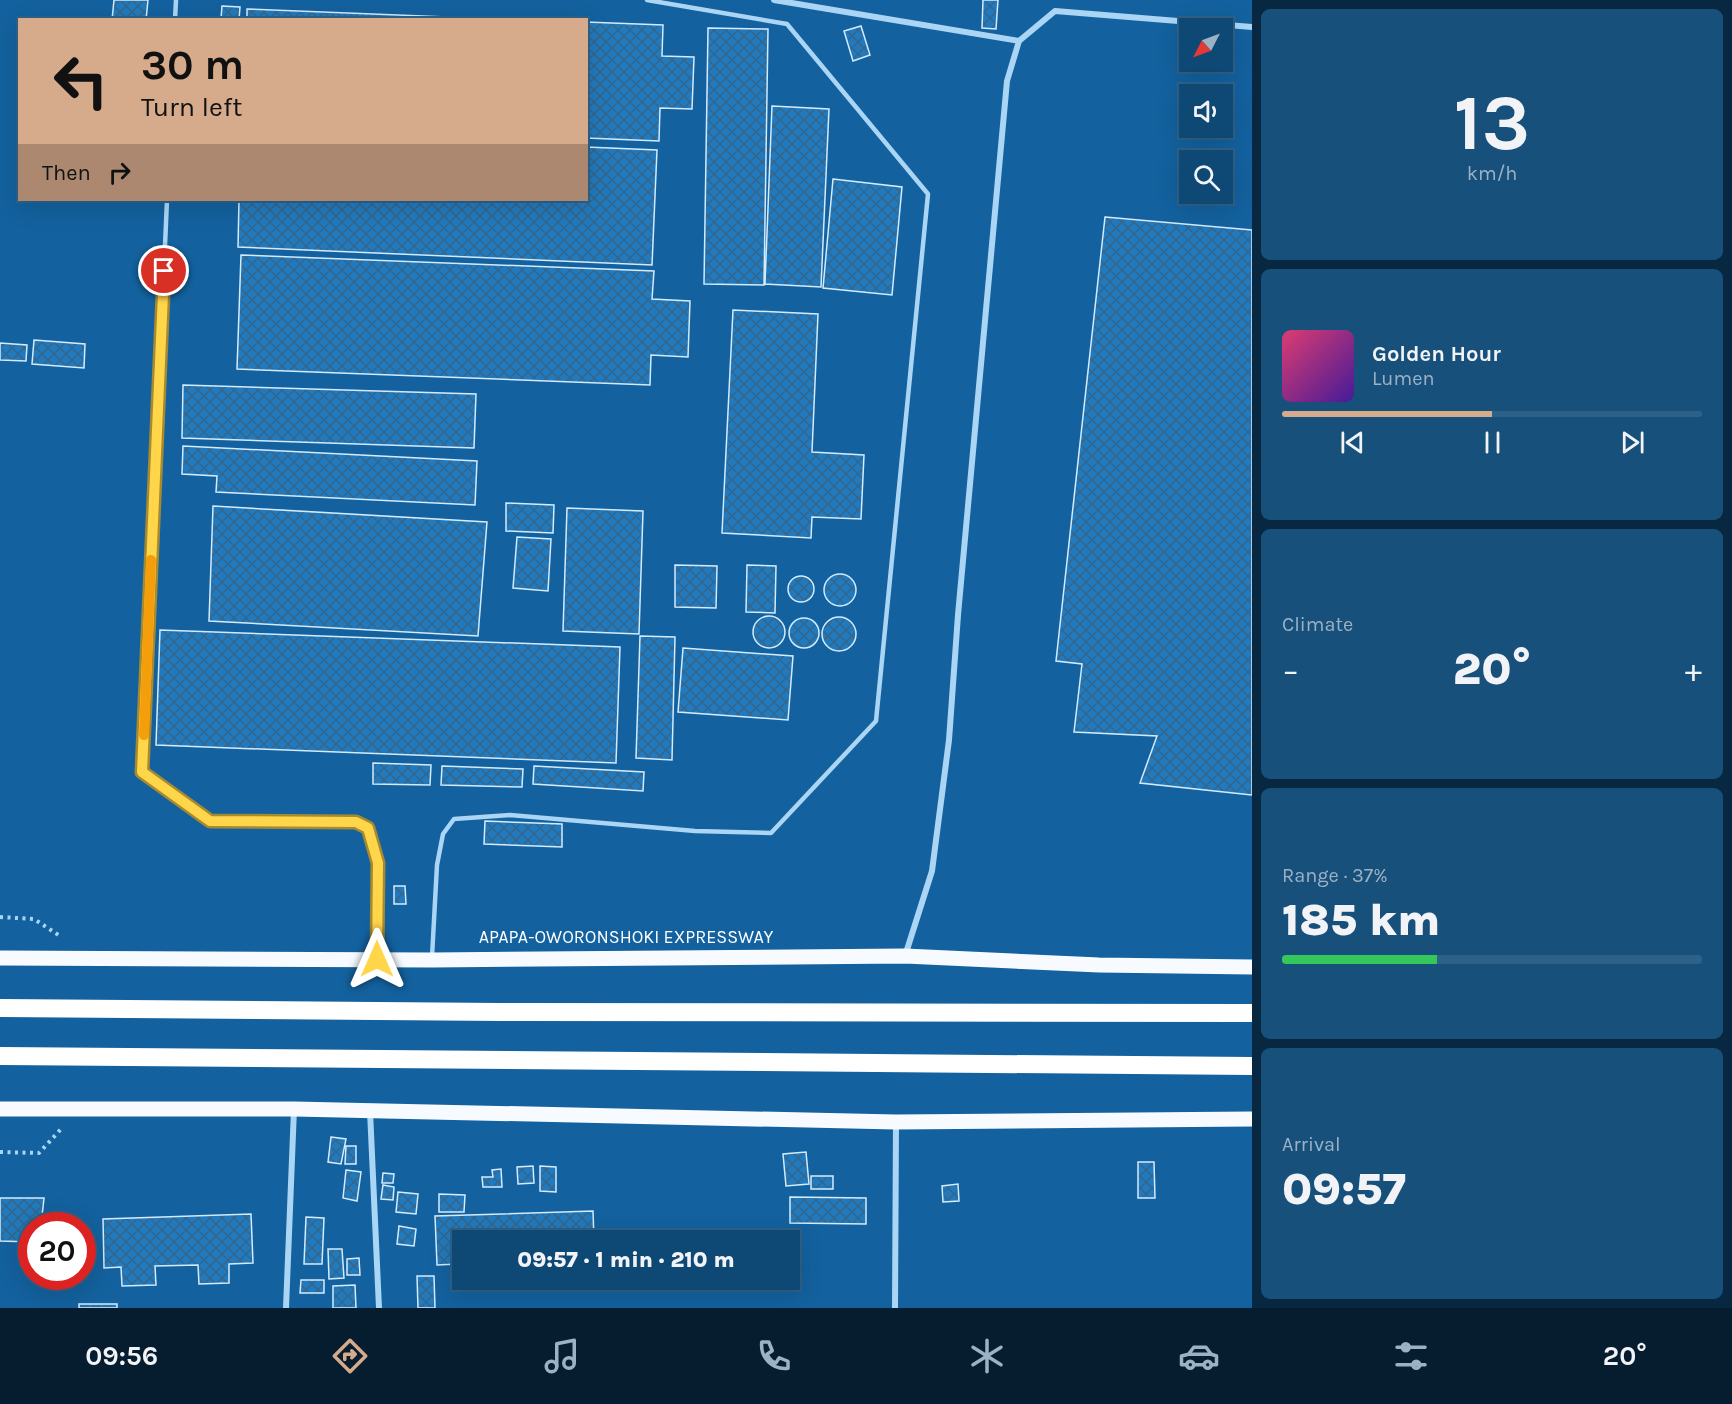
<!DOCTYPE html>
<meta charset="utf-8">
<style>
:root{--surface:#0e4976;--page:#17507b;--text:#f1f3f6;--muted:#9bb2c5;--line:#2e6188;--accent:#d6ab8b}
body{margin:0;font-family:Karla,sans-serif;background:var(--page);color:var(--text);height:100vh;display:flex;flex-direction:column;font-size:22px;white-space:nowrap}
*{box-sizing:border-box;margin:0}
p{font-size:20px;color:var(--muted)}
.icon{flex:none;width:33px;height:33px;fill:none;stroke:currentColor;stroke-width:2;stroke-linecap:round;stroke-linejoin:round}
.map{position:relative;flex:1;overflow:hidden}
.side{display:flex;flex-direction:column;gap:9px;padding:9px;background:#082841;width:480px}
.side>*{flex:none}
.guide{position:absolute;left:18px;top:18px;width:570px;height:183px;border-radius:0px;box-shadow:0 6px 24px #0002,0 0 0 2px var(--line);background:#d6ab8b;color:#111;overflow:hidden}
.needle{width:39px;rotate:228deg}
.controls{position:absolute;left:1179px;top:18px;display:grid;gap:12px}
.controls a{display:grid;place-items:center;width:54px;height:54px;border-radius:0px;background:var(--surface);box-shadow:0 6px 24px #0002,0 0 0 2px var(--line);font-size:30px}
.speed{position:absolute;left:18px;top:1212px;display:flex;gap:12px;font-size:30px;font-weight:700;text-align:center}
.speed>*{display:grid;place-content:center;width:78px;height:78px;border-radius:50%;background:var(--surface);box-shadow:0 6px 24px #0002,0 0 0 2px var(--line);line-height:1}
.speed .limit{border:9px solid #d22;background:#fff;color:#111}
.pin{position:absolute;display:grid;place-items:center;width:51px;height:51px;color:#fff;margin:-26px;border:3px solid #fff;border-radius:50%;box-shadow:0 2px 6px #0007}
.me{position:absolute;width:66px;margin:-33px;rotate:0deg;stroke-linejoin:round;filter:drop-shadow(0 0 4px #0008)}
.turn{display:flex;align-items:center;gap:21px;height:126px;padding:0 24px;font-size:27px}
.turn .icon{width:78px;height:78px;stroke-width:2.5}
.turn b{display:block;font-size:42px;line-height:51px}
.then{display:flex;align-items:center;height:57px;padding:0 24px;background:#0003;gap:12px;font-size:22px}
.big{font-size:45px;font-weight:800;line-height:1.1}
.side .card{flex:1;display:flex;flex-direction:column;justify-content:center;gap:9px;min-width:0;padding:0 21px;border-radius:9px;background:var(--page)}
.side .dial{align-items:center;gap:0}
.dial b{font-size:78px;line-height:1}
.song{display:flex;align-items:center;gap:18px}
.cover{width:72px;height:72px;border-radius:9px;background:linear-gradient(135deg,hsl(340 70% 55%),hsl(260 70% 35%))}
.played{height:6px;border-radius:3px;background:linear-gradient(90deg,var(--accent) 50%,var(--line) 50%)}
.keys{display:flex;justify-content:space-around;direction:ltr}
.heat{display:flex;justify-content:space-between;align-items:center;font-size:33px;direction:ltr}
.charge{height:9px;border-radius:4px;background:linear-gradient(90deg,#34c759 37%,var(--line) 0)}
.trip{position:absolute;left:452px;top:1230px;width:348px;height:60px;border-radius:0px;background:var(--surface);box-shadow:0 6px 24px #0002,0 0 0 2px var(--line);font-weight:800;line-height:60px;text-align:center}
.tabs{display:flex;height:96px;justify-content:space-around;align-items:center;background:#061d2f;color:var(--muted)}
.tabs .icon{width:42px;height:42px}
.tabs .selected{color:var(--accent)}
.tabs b{font-size:27px;color:var(--text)}
main{display:flex;flex:1;min-height:0}
.map>svg:first-child{display:block}
.building{fill:url(#building-cross-hatch);stroke:#d3ebfe;stroke-width:1.5}
.lines{fill:none;stroke-linecap:round;stroke-linejoin:round}
.path{stroke:#aad5f4;stroke-width:4;stroke-dasharray:3 4.5;stroke-linecap:butt}
.lane{stroke:#aad5f4;stroke-width:4.5}
.street{stroke:#aad5f4;stroke-width:6}
.primary{stroke:#f7fbff;stroke-width:15}
.highway{stroke:#fff;stroke-width:18}
.route-casing{stroke:#a68a30;stroke-width:15}
.route{stroke:#ffd54a;stroke-width:10}
.slow{stroke:#f59e0b;stroke-width:10}
.labels{text-anchor:middle;stroke-width:6;stroke-linejoin:round;paint-order:stroke}
.street-label{font-size:18px;fill:#fff;stroke:#13619e}
</style>
<main>
<div class="map">
<svg width="1252" height="1308" viewBox="0 0 1252 1308">
<defs>
<pattern id="building-cross-hatch" width="8" height="8" patternUnits="userSpaceOnUse" patternTransform="scale(1.5)"><rect width="8" height="8" fill="#217abd"/><path d="M0 0l8 8M0 8l8-8" fill="none" stroke="#34658a"/></pattern>
</defs>
<rect width="100%" height="100%" fill="#13619e"/>
<path class="building" d="M114 0H148L146 20H112Z
M983 0H998L996 29 982 28Z
M222 6 240 7 239 20 221 18Z
M247 9 522 20H247Z
M586 22 663 25 662 56 694 57 692 109 660 108 659 141 586 138Z
M861 26 870 55 853 61 844 31Z
M708 28 768 29 764 285 704 284Z
M772 106 829 109 821 287 765 284Z
M586 147 657 150 652 265 238 247 239 200H586Z
M833 179 902 187 892 295 823 288Z
M1105 217 1252 230V795L1140 783 1157 736 1074 732 1082 664 1056 661Z
M241 255 654 271 652 299 690 301 688 357 651 355 650 385 237 369Z
M733 310 818 314 812 452 864 455 861 519 812 517 811 538 722 533Z
M34 340 85 344 84 368 32 364Z
M0 343 27 345 26 361 0 360Z
M183 385 476 394 474 448 182 438Z
M183 446 477 461 475 505 216 492 217 476 182 474Z
M506 503 554 505 553 533 506 531Z
M213 506 487 522 478 636 209 621Z
M567 508 643 511 639 634 563 631Z
M517 537 551 539 548 591 513 588Z
M675 565 717 566 716 608 675 607Z
M747 565 776 566 775 613 746 612Z
M824 590a16 16 0 1 1 32 0a16 16 0 1 1-32 0Z
M788 589a13 13 0 1 1 26 0a13 13 0 1 1-26 0Z
M753 632a16 16 0 1 1 32 0a16 16 0 1 1-32 0Z
M822 634a17 17 0 1 1 34 0a17 17 0 1 1-34 0Z
M789 633a15 15 0 1 1 30 0a15 15 0 1 1-30 0Z
M160 630 620 647 616 763 156 745Z
M640 636 675 637 672 760 636 758Z
M683 648 793 656 788 720 678 712Z
M373 763 431 765 430 785 373 784Z
M442 766 523 769 522 787 441 785Z
M534 766 644 772 643 791 533 784Z
M485 821 562 824V847L484 844Z
M394 886H405L406 904H394Z
M331 1137 346 1139 341 1164 328 1162Z
M346 1146H356V1164H345Z
M806 1152 809 1184 786 1186 783 1154Z
M1138 1162H1154L1155 1198H1138Z
M533 1166 534 1183 518 1184 517 1167Z
M540 1166 556 1167V1192L540 1191Z
M501 1169 502 1187H483L482 1177H493L492 1170Z
M346 1170 361 1172 357 1201 343 1198Z
M383 1173 394 1174 393 1183H382Z
M811 1176H833V1189H811Z
M958 1184 959 1201 943 1202 942 1186Z
M383 1185 394 1187 393 1200 381 1199Z
M398 1192 418 1194 416 1214 396 1212Z
M439 1194 465 1195 464 1212H439Z
M790 1197 866 1198V1224L790 1223Z
M0 1198H44L41 1226H32V1242L0 1241Z
M593 1211 594 1240H462V1280H496V1282L459 1284 458 1264 437 1265 435 1216Z
M251 1214 253 1263 229 1264V1283L199 1284 198 1265 155 1266 156 1285 122 1286 121 1267 104 1268 103 1219Z
M306 1217 324 1218 322 1264H304Z
M399 1226 416 1229 414 1246 397 1244Z
M328 1249H342L344 1278 329 1279Z
M359 1258 360 1275H347V1259Z
M417 1276H434L435 1308H418Z
M301 1280H324V1293H300Z
M532 1280H567V1285L532 1286Z
M355 1285 356 1308H333V1286Z
M79 1304H117V1308H79Z"/>
<g class="lines">
<path class="path" d="M0 917 34 919 60 936
M0 1152 39 1153 61 1129"/>
<path class="lane" d="M175 20 176 0
M167 200 142 772 210 821 356 822 368 828 378 863 377 956
M432 957 437 865 443 834 454 819 510 815 695 831 771 833 876 721 928 194 787 24 647 0"/>
<path class="street" d="M774 0 1019 41
M905 956 932 871 949 740 958 615 1007 81 1019 41 1055 11 1252 27
M370 1111 379 1308
M286 1308 294 1109
M895 1308 896 1123"/>
<path class="primary" d="M0 958 432 960 905 956 1099 965 1252 967
M0 1109H294L896 1122 1252 1119"/>
<path class="highway" d="M0 1008 501 1012 1252 1013
M0 1056 1252 1066"/>
</g>
<g class="lines">
<defs>
<path id="route" d="M164 271 142 772 210 821 356 822 368 828 378 863 377 959"/>
</defs>
<use href="#route" class="route-casing"/>
<use href="#route" class="route"/>
<path class="slow" d="M144 735 151 560"/>
</g>
<g class="labels">
<g class="street-label">
<text x="626" y="943">APAPA-OWORONSHOKI EXPRESSWAY</text>
</g>
</g>
</svg>
<div class="controls">
<a><svg class="needle" viewBox="-14 -14 28 28"><path d="M0-13l5 13h-10z" fill="#e53935"/><path d="M0 13l5-13h-10z" fill="#9bb2c5"/></svg></a>
<a><svg class="icon" aria-label="sound" viewBox="0 0 24 24"><path d="M4 9h4l5-4v14l-5-4H4zM17 9q2 3 0 6"/></svg></a>
<a><svg class="icon" aria-label="search" viewBox="0 0 24 24"><circle cx="10" cy="10" r="6"/><path d="M15 15l6 6"/></svg></a>
</div>
<div class="speed"><div class="limit">20</div></div>
<div class="pin" style="left:164px;top:271px;background:#d93025"><svg class="icon" aria-label="arrive" viewBox="0 0 24 24"><path d="M6 21V4h12l-3 4 3 4H6"/></svg></div>
<svg class="me" style="left:377px;top:959px" viewBox="-20 -20 40 40"><path d="M0-17L14 15 0 8-14 15z" fill="#ffd54a" stroke="#fff" stroke-width="4"/></svg>
<div class="trip">09:57 · 1 min · 210 m</div>
<div class="guide">
<div class="turn"><svg class="icon" aria-label="left" viewBox="0 0 24 24"><path d="M17 20v-9H6M10 6l-5 5 5 5"/></svg><div><b>30 m</b>Turn left</div></div>
<div class="then">Then<svg class="icon" aria-label="right" viewBox="0 0 24 24"><path d="M7 20v-9h11M14 6l5 5-5 5"/></svg></div>
</div>
</div>
<section class="side">
<div class="card dial"><b>13</b><p>km/h</p></div>
<div class="card">
<div class="song"><i class="cover"></i><div><b>Golden Hour</b><p>Lumen</p></div></div>
<div class="played"></div>
<div class="keys"><svg class="icon" aria-label="previous" viewBox="0 0 24 24"><path d="M18 5L8 12l10 7zM5 5v14"/></svg><svg class="icon" aria-label="pause" viewBox="0 0 24 24"><path d="M8 5v14M16 5v14"/></svg><svg class="icon" aria-label="next" viewBox="0 0 24 24"><path d="M6 5l10 7-10 7zM19 5v14"/></svg></div>
</div>
<div class="card"><p>Climate</p>
<div class="heat"><a>−</a><b class="big">20°</b><a>+</a></div>
</div>
<div class="card"><p>Range · 37%</p><b class="big">185 km</b><div class="charge"></div></div>
<div class="card"><p>Arrival</p><b class="big">09:57</b></div>
</section>
</main>
<nav class="tabs">
<b>09:56</b>
<svg class="icon selected" aria-label="directions" viewBox="0 0 24 24"><path d="M12 3l9 9-9 9-9-9zM9 14v-3h6M13 9l2 2-2 2"/></svg>
<svg class="icon" aria-label="music" viewBox="0 0 24 24"><path d="M9 18V5l10-2v13"/><circle cx="6" cy="18" r="3"/><circle cx="16" cy="16" r="3"/></svg>
<svg class="icon" aria-label="phone" viewBox="0 0 24 24"><path d="M5 4h4l2 5-3 2q2 4 5 5l2-3 5 2v4C11 20 4 13 5 4z"/></svg>
<svg class="icon" aria-label="climate" viewBox="0 0 24 24"><path d="M12 3v18M4 7l16 10M4 17L20 7"/></svg>
<svg class="icon" aria-label="car" viewBox="0 0 24 24"><path d="M5 17H2v-5l4-1 3-4h7l3 4 3 1v5h-3M9 17h6M6 11h13"/><circle cx="7" cy="17" r="2"/><circle cx="17" cy="17" r="2"/></svg>
<svg class="icon" aria-label="filters" viewBox="0 0 24 24"><path d="M4 7h16M4 17h16"/><circle cx="9" cy="7" r="2"/><circle cx="15" cy="17" r="2"/></svg>
<b>20°</b>
</nav>
